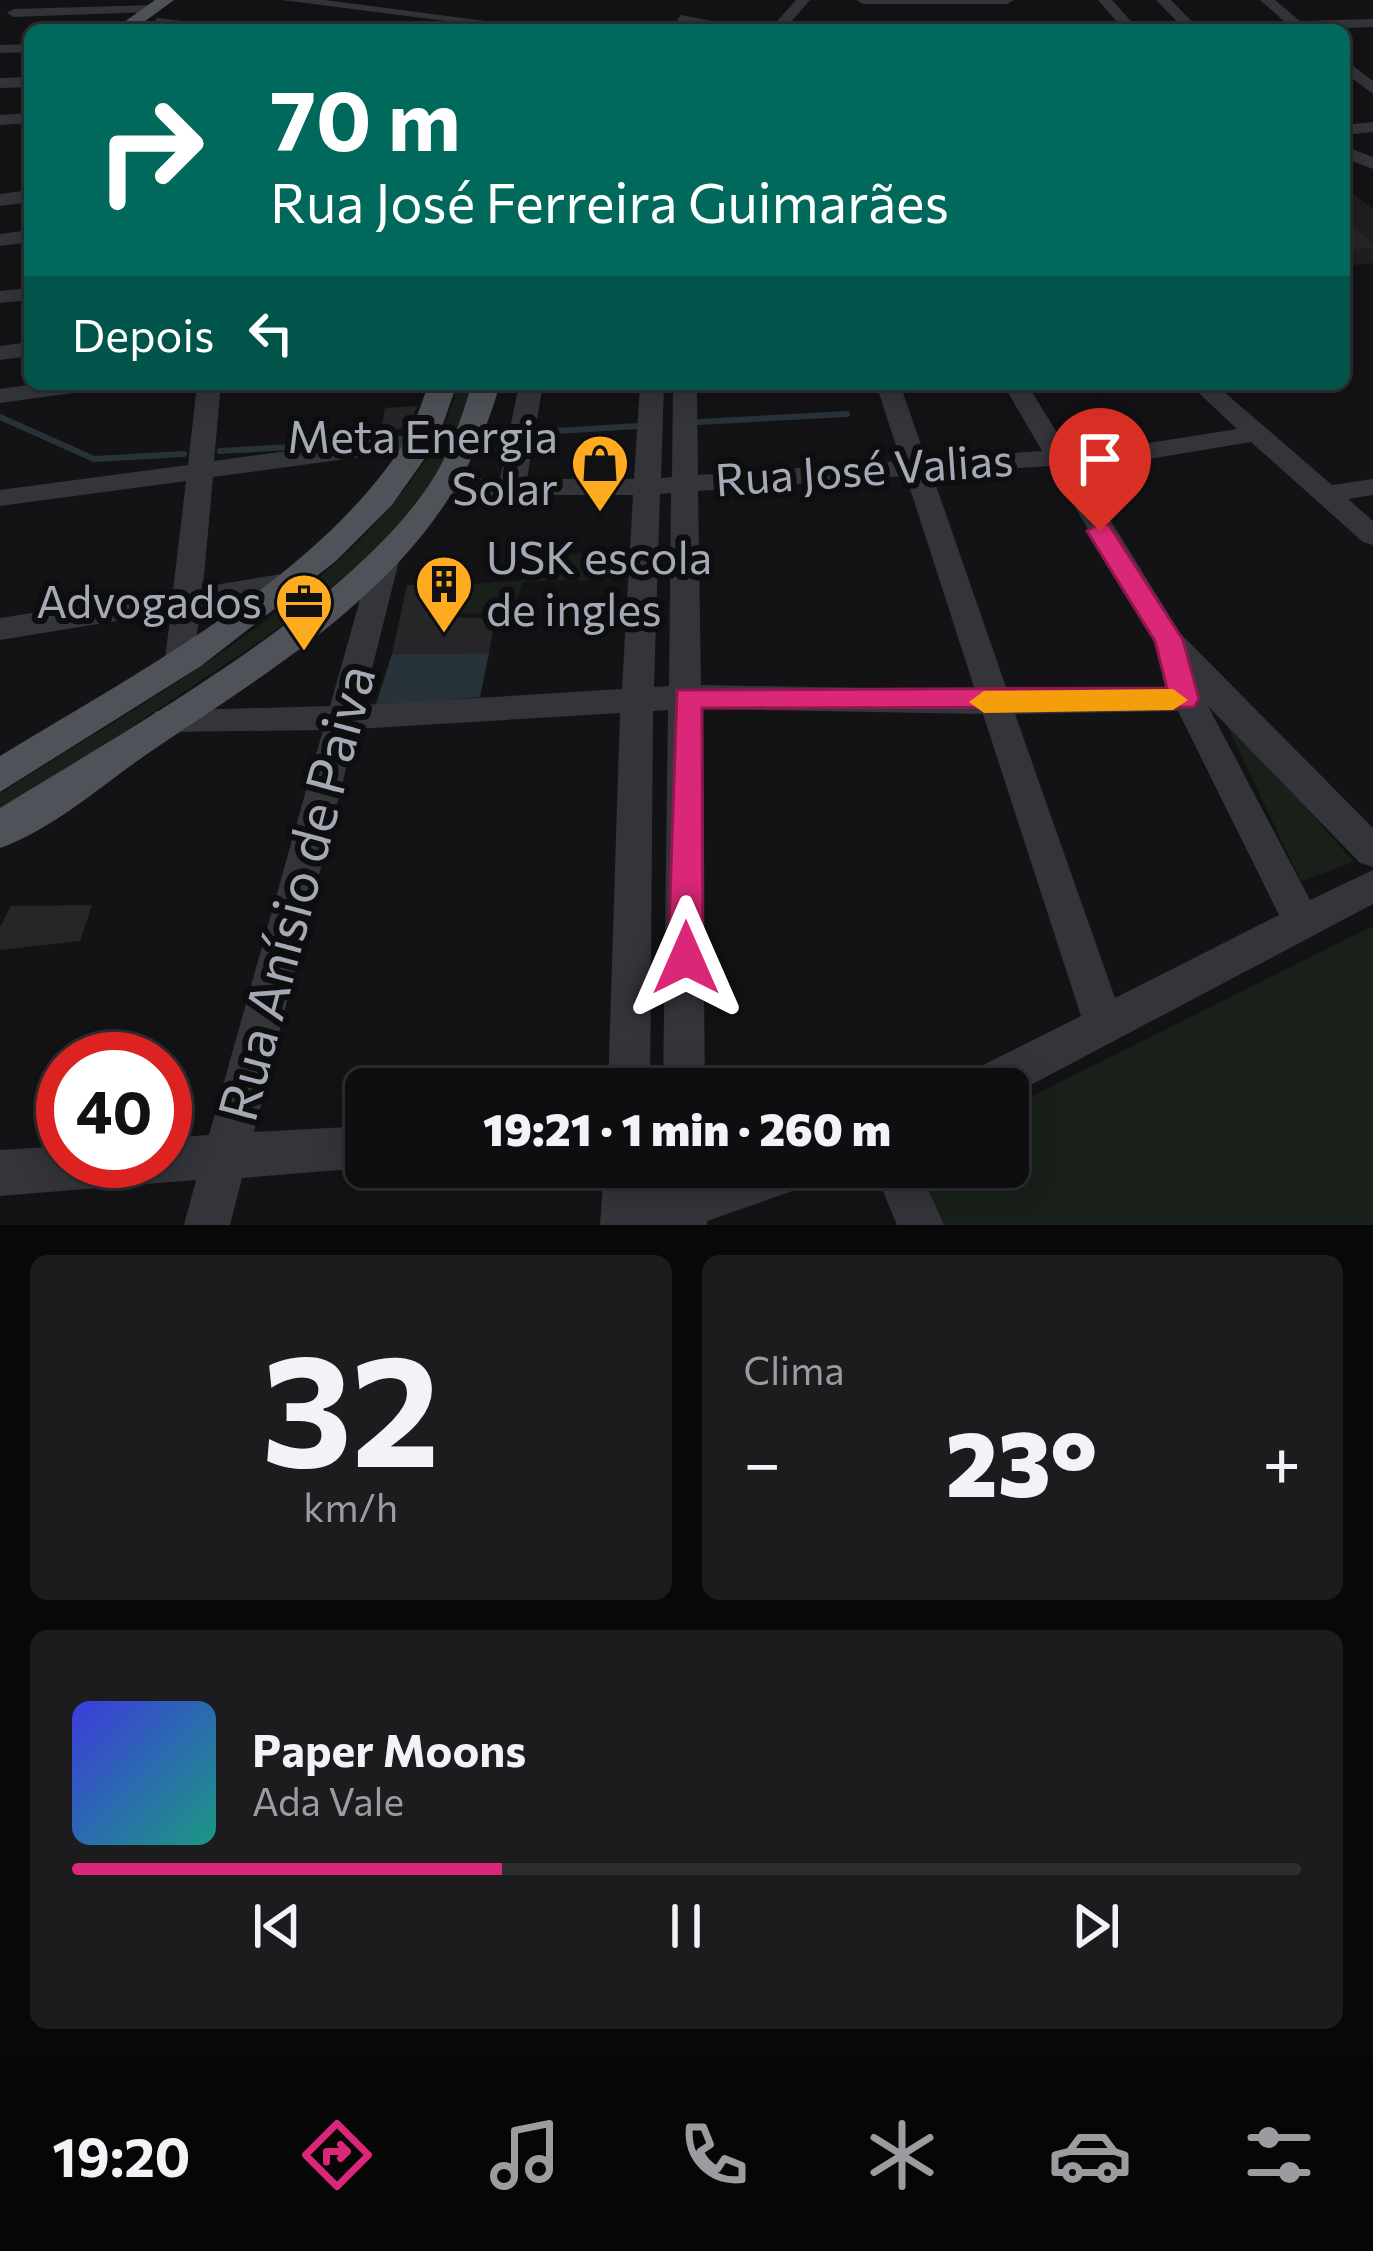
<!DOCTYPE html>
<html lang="pt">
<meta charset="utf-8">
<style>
:root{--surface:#0e0e10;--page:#1c1c1e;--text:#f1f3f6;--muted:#9b9c9f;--line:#2e2e30;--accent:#db2777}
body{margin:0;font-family:Commissioner,sans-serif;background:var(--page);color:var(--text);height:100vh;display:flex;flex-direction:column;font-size:45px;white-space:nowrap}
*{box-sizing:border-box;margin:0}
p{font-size:39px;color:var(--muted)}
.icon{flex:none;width:66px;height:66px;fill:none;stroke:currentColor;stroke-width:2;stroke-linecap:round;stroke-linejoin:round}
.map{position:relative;height:1225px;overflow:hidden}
.side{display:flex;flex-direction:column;gap:30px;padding:30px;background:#080809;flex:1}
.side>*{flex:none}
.hud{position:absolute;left:24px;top:24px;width:1326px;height:366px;border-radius:18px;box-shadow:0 6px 30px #0003,0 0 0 3px var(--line);background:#00695c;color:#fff;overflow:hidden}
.speed{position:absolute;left:36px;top:1032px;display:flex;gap:24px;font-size:60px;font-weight:700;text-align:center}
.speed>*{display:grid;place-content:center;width:156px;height:156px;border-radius:50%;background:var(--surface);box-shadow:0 6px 30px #0003,0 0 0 3px var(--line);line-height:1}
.speed .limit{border:18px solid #d22;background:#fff;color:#111}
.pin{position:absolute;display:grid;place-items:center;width:102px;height:102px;color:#fff;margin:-123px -51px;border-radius:50% 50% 50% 0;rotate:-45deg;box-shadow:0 0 12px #0007}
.pin .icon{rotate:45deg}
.me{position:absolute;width:132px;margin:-66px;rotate:0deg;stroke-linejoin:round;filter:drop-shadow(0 0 9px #0008)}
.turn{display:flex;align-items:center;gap:42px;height:252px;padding:0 48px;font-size:54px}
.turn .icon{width:156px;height:156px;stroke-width:2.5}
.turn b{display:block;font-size:84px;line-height:102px}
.then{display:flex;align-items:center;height:114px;padding:0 48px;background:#0003;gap:24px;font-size:45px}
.big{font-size:90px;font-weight:800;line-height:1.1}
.side .tile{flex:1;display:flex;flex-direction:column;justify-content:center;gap:18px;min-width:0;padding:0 42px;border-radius:18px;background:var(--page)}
.side .dial{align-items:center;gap:0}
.dial b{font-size:156px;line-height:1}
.song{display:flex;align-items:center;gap:36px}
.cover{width:144px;height:144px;border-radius:18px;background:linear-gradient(135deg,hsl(240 70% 55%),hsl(170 70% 35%))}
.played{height:12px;border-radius:6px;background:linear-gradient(90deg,var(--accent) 35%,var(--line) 35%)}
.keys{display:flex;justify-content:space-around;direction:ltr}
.heat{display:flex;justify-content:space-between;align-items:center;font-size:66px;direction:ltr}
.side .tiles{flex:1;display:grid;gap:30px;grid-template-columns:1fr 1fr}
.tile:last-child{grid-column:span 2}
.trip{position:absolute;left:345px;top:1068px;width:684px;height:120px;border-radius:18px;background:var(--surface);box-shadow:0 6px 30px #0003,0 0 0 3px var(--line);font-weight:800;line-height:120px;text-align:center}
.tab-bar{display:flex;height:192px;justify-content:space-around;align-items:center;background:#060606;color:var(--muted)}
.tab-bar .icon{width:84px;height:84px}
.tab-bar .active{color:var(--accent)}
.tab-bar b{font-size:54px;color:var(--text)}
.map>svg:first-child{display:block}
.built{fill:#1f1f22}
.green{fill:#192019}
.water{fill:#283239}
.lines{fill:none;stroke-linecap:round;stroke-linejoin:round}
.stream{stroke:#283239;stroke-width:6}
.building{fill:#262629}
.minor{fill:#33353a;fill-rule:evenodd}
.major{fill:#4f5259;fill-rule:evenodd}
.route{fill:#db2777;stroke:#8e194d;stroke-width:3}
.slow{fill:#f59e0b}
.labels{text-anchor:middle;stroke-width:12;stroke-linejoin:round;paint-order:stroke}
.poi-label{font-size:45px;fill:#a3aab6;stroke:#0e0e10;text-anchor:end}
.street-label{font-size:45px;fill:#a3aab6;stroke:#0e0e10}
.near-street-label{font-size:54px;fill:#a3aab6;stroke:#0e0e10}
</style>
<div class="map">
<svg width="1373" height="1225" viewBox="0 0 1373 1225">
<rect width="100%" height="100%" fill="#131315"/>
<path class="built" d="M1344 188 1373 209V263L1344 266Z"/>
<path class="green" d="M458 384H477L434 484 373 554 275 631 0 814V794C142 701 418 558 458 384Z
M634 552 627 580 523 581 513 612 442 615 452 585 522 581 528 555Z
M1220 711 1354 862 1301 881Z
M1373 926V1225H942L912 1167H1008V1108Z"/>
<path class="water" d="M489 653 480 697 375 707 392 654Z"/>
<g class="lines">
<path class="stream" d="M0 417 94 459 184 454
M699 422 847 414
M539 432 638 426
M490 435 505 434
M440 438 452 437
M220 451 346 444"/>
</g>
<path class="building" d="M1344 217 1373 244V248L1344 250Z
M417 406 408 428 381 431 385 408Z
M407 585H452L442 615 430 617 495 618 489 653 392 654Z
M92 905 80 941 0 950V927L11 906Z"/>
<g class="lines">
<path class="minor" d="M282 0H325L508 24 501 28Z
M796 0H810L784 30H769Z
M856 0H1014L1007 4H863Z
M1098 0H1112L1139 30H1124Z
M1156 0H1171L1200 30H1185Z
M1260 0H1275L1300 21 1373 19V27L1294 30Z
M155 5 150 12 14 17 7 13 14 9Z
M681 15 736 26 743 30 676 22Z
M157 18 223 26 230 30 152 25Z
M30 44V52L0 53V45Z
M1344 59 1373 81V94L1344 72Z
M30 77V87L0 88V78Z
M30 113V123L0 125V115Z
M1373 122V132L1344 135V125Z
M1344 146 1373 157V169L1344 158Z
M30 190V202L0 206V194Z
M30 230V242L0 246V234Z
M30 288V300L0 303V291Z
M30 342V356L0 360V346Z
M35 384H100L88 391 0 403V389Z
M197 384H221L214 461 420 433 433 441 420 449 213 477 203 587 294 572 309 582 294 592 201 607 192 666 181 669 165 658 171 612 0 640V618L173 591 186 481 0 506V490L188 465Z
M519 384H543L527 479H634L640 384H664L661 478 672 477 673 384H697L698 475 901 461 876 384H900L926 459 1042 451 1003 384H1027L1067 449 1149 443 1237 429 1189 384H1215L1332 485 1373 479V495L1348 499 1373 521V545L1363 542 1251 442 1149 459 1076 464 1180 633 1373 828V867L1360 863 1208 706 1310 900 1373 870V904L1008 1097V1089H959L965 1074 1081 1016 983 714 701 709 705 1089H663L668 710 653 711 650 1089H608L620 713 356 729 254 1132 366 1126V1167H374L242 1178 230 1225H184L196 1180 0 1196V1150L63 1146V1161H165V1138L209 1135 323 730 167 732 155 729 151 720 155 711 330 706 371 561 385 552 399 561 363 705 622 689 633 495H444L431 487 444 479H500ZM1051 466 1158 649 1179 671 1168 674 1166 687 1007 690 932 474ZM906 476 975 690 701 685 698 491ZM671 493 669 686 654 687 660 494ZM1178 711 1279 915 1115 998 1015 714Z
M604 1167H648V1184L661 1183 662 1167H706L707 1176 732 1167H821L815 1183 707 1221V1225H600Z
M873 1167H918L944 1225H897Z"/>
<path class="major" d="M155 0H174L133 30H113Z
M429 384H457L437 441 392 505 336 561 201 666 0 792V756C135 673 317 579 404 443 415 426 421 403 429 384Z
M472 384H500C449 568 295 653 147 754 102 785 52 830 0 848V808C128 729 347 608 429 485 450 454 461 419 472 384Z"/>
</g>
<path class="route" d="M1100 523 1109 525 1183 640 1199 699 1194 707 702 708 703 958 698 970 686 974 673 970 668 958 677 690 1167 688 1155 641 1087 531Z"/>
<path class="slow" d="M1173 689 1188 700 1173 710 984 713 969 702 984 691Z"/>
<defs>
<symbol id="shop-pin" viewBox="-11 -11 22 30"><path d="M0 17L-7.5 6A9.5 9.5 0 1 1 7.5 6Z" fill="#ffab20" stroke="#0e0e10"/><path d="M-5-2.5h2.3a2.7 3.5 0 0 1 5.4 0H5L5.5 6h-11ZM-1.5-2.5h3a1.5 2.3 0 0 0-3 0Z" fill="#111"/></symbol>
<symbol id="building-pin" viewBox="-11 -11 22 30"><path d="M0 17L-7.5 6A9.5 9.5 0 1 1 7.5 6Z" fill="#ffab20" stroke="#0e0e10"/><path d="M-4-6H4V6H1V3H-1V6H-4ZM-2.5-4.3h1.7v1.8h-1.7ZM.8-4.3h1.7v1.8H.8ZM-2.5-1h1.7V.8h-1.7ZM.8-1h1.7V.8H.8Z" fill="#111"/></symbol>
<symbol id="office-pin" viewBox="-11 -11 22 30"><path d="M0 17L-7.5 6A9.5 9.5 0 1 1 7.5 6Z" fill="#ffab20" stroke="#0e0e10"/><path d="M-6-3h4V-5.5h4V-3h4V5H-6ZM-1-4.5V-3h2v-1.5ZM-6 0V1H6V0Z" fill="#111"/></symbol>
</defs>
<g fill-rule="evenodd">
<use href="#shop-pin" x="567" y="430" width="66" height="90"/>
<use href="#building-pin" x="411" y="551" width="66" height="90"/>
<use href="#office-pin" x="271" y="569" width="66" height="90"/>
</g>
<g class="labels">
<g class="poi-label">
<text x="558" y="453">Meta Energia<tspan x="558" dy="52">Solar</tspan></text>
<text x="486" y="574" text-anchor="start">USK escola<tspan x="486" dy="52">de ingles</tspan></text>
<text x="262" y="618">Advogados</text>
</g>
<g class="street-label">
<text transform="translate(864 470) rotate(-4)" y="16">Rua José Valias</text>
</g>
<g class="near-street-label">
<text transform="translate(297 893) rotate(-75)" y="19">Rua Anísio de Paiva</text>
</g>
</g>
</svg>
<div class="speed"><div class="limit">40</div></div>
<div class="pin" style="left:1100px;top:531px;background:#d93025"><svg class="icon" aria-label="arrive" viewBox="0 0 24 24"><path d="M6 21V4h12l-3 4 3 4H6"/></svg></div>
<svg class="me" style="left:686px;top:958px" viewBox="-20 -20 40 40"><path d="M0-17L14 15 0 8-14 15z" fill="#db2777" stroke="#fff" stroke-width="4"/></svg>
<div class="trip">19:21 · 1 min · 260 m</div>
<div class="hud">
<div class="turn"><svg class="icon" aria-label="right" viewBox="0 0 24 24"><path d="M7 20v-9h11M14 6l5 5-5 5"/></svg><div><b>70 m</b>Rua José Ferreira Guimarães</div></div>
<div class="then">Depois<svg class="icon" aria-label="left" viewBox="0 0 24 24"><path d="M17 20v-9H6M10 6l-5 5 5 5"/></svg></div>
</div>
</div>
<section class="side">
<div class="tiles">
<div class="tile dial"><b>32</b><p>km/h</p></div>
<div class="tile"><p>Clima</p>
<div class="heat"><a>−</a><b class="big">23°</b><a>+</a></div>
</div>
<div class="tile">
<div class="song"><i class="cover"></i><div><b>Paper Moons</b><p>Ada Vale</p></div></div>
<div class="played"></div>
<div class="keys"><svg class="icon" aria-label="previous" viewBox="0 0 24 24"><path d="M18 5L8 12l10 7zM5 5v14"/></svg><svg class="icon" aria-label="pause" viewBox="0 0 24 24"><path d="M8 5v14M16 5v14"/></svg><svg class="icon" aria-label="next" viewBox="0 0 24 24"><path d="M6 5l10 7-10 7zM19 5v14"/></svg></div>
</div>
</div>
</section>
<nav class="tab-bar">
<b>19:20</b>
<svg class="icon active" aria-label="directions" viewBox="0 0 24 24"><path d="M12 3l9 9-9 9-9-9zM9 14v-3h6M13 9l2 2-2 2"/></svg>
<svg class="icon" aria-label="music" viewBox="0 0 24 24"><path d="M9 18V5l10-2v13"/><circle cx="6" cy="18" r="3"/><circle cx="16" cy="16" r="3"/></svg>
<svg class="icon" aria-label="phone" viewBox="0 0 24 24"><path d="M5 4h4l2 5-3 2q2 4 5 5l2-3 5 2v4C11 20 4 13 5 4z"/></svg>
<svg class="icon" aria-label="climate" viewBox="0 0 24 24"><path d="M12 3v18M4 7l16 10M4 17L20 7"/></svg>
<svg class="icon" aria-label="car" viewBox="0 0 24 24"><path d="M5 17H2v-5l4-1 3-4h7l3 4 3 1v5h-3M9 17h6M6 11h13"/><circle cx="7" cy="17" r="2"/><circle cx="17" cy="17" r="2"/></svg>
<svg class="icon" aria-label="filters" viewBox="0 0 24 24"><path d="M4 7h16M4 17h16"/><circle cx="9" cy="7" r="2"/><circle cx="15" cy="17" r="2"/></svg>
</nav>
